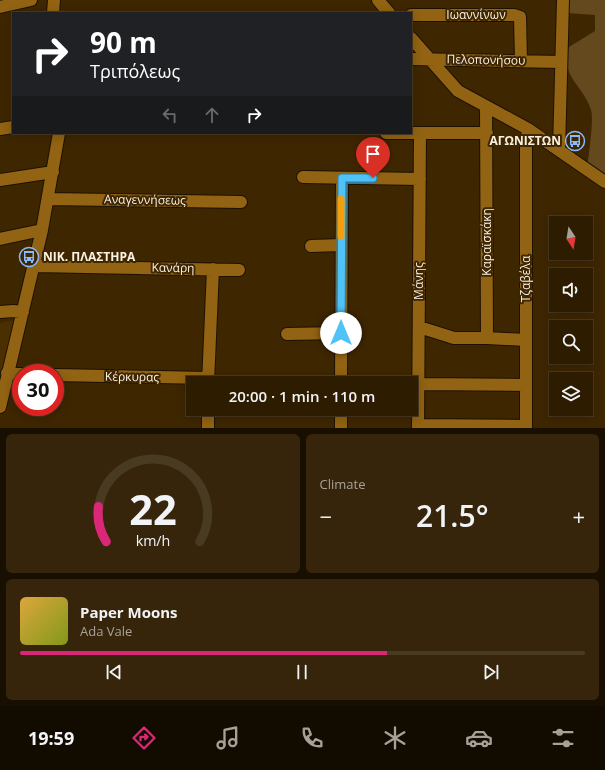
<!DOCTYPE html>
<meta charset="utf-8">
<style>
:root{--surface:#2e1c00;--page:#36250a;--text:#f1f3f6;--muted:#a7a199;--line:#493a22;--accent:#db2777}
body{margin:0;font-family:"Open Sans",sans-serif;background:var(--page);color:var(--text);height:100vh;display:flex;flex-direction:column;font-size:15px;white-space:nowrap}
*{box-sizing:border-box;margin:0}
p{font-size:13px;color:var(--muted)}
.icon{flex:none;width:22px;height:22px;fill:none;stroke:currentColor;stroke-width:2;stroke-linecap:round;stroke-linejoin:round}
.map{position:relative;height:428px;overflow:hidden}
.side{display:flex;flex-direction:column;gap:6px;padding:6px;background:#190f00;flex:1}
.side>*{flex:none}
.top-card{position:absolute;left:12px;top:12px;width:400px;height:122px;border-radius:0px;box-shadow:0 2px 10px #0003,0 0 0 1px var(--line);background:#202124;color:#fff;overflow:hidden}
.needle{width:26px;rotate:168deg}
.buttons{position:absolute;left:549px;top:216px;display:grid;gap:8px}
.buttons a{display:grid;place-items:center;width:44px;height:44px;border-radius:0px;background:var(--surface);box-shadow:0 2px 10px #0003,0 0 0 1px var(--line);font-size:20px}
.speed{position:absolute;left:12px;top:364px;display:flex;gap:8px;font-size:20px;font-weight:700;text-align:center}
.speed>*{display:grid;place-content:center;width:52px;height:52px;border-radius:50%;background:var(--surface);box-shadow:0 2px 10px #0003,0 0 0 1px var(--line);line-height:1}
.speed .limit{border:6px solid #d22;background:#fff;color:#111}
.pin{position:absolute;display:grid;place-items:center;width:34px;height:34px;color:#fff;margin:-41px -17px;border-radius:50% 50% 50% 0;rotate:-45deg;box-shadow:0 0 4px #0007}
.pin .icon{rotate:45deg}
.me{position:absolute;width:44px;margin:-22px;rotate:0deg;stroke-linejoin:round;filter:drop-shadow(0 0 3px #0008)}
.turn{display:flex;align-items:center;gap:14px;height:84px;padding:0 12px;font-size:18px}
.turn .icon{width:52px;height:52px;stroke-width:2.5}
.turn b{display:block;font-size:28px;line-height:34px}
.lanes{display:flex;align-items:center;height:38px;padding:0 12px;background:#0003;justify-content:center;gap:20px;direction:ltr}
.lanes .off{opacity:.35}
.big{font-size:30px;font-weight:600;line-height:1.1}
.side .widget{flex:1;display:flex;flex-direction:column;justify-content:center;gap:6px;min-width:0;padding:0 14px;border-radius:6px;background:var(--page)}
.side .dial{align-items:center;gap:0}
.dial svg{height:104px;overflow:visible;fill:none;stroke:var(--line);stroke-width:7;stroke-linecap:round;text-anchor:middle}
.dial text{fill:var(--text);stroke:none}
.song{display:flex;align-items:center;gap:12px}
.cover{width:48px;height:48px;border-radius:6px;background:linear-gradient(135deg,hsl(40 70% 55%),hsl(70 70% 35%))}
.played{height:4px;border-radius:2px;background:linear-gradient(90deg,var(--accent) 65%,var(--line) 65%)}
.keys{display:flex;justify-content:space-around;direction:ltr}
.heat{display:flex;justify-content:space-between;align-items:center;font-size:22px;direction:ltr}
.side .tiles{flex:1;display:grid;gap:6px;grid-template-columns:1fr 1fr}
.widget:last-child{grid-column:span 2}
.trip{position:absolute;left:186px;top:376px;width:232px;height:40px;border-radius:0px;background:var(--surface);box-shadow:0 2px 10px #0003,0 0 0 1px var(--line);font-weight:600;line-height:40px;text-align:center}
.dock{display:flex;height:64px;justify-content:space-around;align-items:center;background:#120b00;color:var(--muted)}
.dock .icon{width:28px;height:28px}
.dock .on{color:var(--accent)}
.dock b{font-size:18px;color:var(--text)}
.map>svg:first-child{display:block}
.built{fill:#4a2f00}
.green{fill:#64481e}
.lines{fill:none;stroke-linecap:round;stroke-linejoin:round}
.minor-casing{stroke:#1f1100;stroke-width:14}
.minor{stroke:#916312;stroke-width:12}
.route-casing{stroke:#337fa1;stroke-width:10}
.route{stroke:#4fc3f7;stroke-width:7}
.slow{stroke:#f59e0b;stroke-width:7}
.labels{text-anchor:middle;stroke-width:4;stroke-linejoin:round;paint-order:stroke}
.street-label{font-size:12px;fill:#fcf2e4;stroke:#3e2600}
.poi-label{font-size:12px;font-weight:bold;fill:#fcf2e4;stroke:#3e2600;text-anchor:end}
</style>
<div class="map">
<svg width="605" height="428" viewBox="0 0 605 428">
<rect width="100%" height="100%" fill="#3e2600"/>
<path class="built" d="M19 319 0 398V323Z"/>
<path class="green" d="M568 0H605V174L588 162C589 152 594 118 591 110 583 84 560 78 569 47L595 31V15L567 13Z"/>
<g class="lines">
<defs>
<path id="minor" d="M378 0 389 13
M0 7 31 0
M53 13 54 0
M411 15H514L520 17 521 60
M411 38 458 91 528 129 605 182
M411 59 561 62
M486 107 487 338 526 340
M0 129 13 127
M386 133H487
M559 150 563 0
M303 177 420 179
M0 180 53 172
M49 199 241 202
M0 239 42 230
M311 246 341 245
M35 266 239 270
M0 312 13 311 23 312
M419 327 454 338H487
M287 334 341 333
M7 373 21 374
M55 375 208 378
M208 383 213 269
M341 383 342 178
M419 384 526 385
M0 407 42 230 59 133
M341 409V428
M418 425 526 426
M208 428V409
M418 428 420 134
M526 428V147L528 129"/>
</defs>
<use href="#minor" class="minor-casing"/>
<use href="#minor" class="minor"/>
</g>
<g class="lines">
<defs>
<path id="route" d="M341 333 342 178H373"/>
</defs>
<use href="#route" class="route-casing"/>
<use href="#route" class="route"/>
<path class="slow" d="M341 236V199"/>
</g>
<defs>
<symbol id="bus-ring" viewBox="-11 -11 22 22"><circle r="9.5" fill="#3e2600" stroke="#88bafc" stroke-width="1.5"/><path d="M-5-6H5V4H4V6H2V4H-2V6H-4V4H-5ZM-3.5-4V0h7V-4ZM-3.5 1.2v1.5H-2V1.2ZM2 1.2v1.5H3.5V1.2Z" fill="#88bafc"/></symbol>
</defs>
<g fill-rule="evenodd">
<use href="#bus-ring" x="564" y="130" width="22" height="22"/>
<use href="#bus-ring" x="18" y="246" width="22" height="22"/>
</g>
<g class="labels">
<g class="street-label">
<text x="476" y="19">Ιωαννίνων</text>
<text transform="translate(486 60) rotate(1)" y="4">Πελοπονήσου</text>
<text transform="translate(145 200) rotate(1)" y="4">Αναγεννήσεως</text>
<text transform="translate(487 242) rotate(-90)" y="4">Καραϊσκάκη</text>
<text transform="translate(173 268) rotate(1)" y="4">Κανάρη</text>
<text transform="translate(526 279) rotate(-90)" y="4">Τζαβέλα</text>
<text transform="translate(419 281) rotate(-90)" y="4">Μάνης</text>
<text transform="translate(132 377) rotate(1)" y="4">Κέρκυρας</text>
</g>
<g class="poi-label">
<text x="561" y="145">ΑΓΩΝΙΣΤΩΝ</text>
<text x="43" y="261" text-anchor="start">ΝΙΚ. ΠΛΑΣΤΗΡΑ</text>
</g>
</g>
</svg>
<div class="buttons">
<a><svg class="needle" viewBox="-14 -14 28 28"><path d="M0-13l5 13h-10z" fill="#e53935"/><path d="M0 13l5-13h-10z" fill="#a7a199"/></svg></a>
<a><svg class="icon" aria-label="sound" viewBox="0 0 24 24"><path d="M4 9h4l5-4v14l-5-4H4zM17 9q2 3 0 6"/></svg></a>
<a><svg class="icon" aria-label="search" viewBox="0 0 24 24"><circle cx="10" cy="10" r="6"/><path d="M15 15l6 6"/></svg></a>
<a><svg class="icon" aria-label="layers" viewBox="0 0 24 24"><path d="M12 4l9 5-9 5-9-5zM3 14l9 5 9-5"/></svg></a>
</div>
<div class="speed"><div class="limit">30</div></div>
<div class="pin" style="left:373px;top:178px;background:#d93025"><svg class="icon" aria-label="arrive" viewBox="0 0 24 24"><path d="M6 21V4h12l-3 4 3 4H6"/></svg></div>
<svg class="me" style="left:341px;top:333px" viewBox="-20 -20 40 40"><circle r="19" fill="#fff"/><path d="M0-13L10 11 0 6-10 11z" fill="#4fc3f7"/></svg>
<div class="trip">20:00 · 1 min · 110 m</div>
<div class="top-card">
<div class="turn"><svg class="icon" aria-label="right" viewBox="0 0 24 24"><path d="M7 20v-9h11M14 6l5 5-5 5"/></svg><div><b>90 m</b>Τριπόλεως</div></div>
<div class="lanes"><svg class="icon off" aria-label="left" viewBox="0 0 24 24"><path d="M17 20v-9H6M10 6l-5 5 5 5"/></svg><svg class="icon off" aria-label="ahead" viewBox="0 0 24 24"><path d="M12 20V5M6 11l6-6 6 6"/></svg><svg class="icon" aria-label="right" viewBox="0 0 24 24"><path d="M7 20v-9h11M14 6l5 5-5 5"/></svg></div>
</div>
</div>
<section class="side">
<div class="tiles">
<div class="widget dial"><svg viewBox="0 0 100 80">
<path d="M14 69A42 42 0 1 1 86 69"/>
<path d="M14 69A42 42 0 0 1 8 42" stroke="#db2777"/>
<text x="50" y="56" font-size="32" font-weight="700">22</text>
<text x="50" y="72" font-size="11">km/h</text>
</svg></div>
<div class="widget"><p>Climate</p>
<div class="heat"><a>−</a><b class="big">21.5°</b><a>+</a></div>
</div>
<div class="widget">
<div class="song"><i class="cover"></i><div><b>Paper Moons</b><p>Ada Vale</p></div></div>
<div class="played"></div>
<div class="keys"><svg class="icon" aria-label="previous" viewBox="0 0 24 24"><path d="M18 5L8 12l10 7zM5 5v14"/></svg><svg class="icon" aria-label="pause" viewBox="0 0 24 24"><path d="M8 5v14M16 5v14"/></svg><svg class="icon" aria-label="next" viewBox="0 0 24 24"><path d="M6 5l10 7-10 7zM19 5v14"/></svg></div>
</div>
</div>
</section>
<nav class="dock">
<b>19:59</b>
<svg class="icon on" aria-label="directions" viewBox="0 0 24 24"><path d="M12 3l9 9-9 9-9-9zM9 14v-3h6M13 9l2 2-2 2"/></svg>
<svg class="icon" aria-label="music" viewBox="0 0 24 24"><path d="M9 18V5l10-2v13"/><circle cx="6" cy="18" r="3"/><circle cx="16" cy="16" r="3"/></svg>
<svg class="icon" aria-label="phone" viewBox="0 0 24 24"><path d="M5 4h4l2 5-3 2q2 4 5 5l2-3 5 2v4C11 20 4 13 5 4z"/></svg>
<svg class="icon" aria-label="climate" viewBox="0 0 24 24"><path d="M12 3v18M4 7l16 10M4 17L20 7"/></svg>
<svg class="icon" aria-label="car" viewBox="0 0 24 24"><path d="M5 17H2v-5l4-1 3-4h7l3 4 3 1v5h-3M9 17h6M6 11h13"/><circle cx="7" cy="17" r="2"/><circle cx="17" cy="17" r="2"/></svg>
<svg class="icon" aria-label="filters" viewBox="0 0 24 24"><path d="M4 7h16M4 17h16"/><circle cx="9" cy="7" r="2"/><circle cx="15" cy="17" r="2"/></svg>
</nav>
